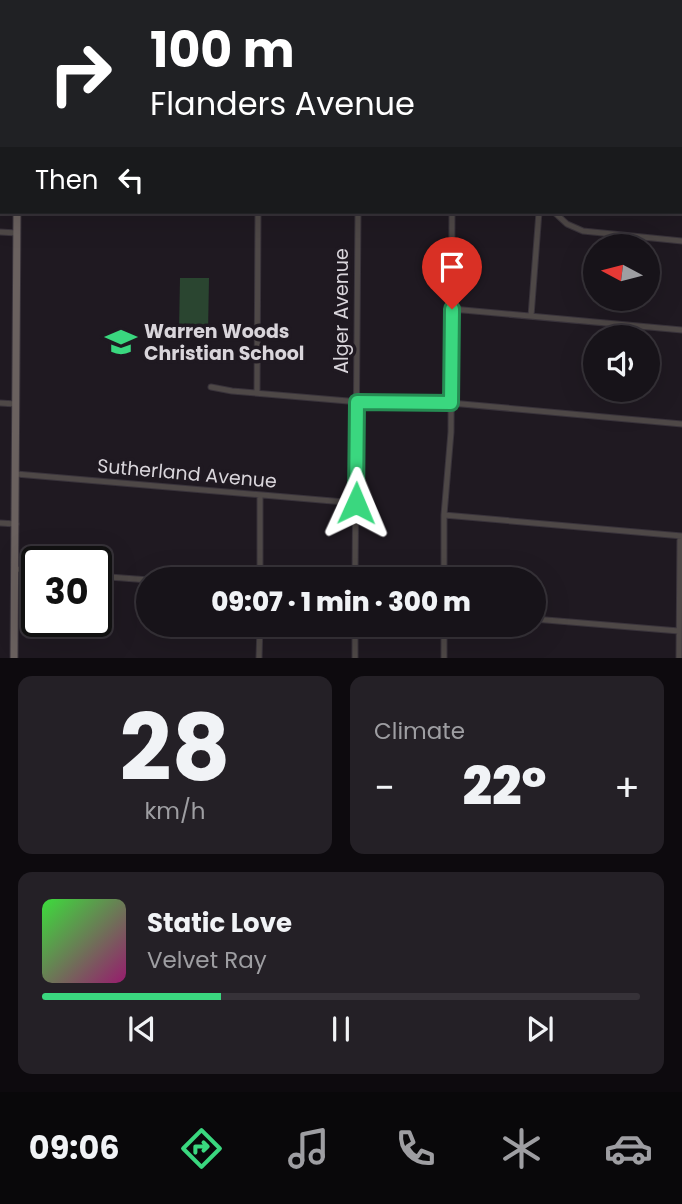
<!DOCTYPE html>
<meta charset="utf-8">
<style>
:root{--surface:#171319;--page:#242026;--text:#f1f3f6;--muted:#9e9ea2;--line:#363238;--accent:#3ad77f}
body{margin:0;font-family:Poppins,sans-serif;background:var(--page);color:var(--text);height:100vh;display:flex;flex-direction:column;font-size:26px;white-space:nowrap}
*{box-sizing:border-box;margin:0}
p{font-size:23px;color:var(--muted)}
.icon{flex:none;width:38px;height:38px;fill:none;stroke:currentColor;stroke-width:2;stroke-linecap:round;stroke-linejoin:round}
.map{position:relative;height:658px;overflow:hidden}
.sheet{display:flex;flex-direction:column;gap:18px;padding:18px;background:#0d0a0e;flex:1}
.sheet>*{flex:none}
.hud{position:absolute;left:0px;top:0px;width:682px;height:214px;box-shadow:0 7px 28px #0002,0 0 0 2px var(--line);background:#202124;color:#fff;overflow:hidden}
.needle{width:46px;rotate:277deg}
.fabs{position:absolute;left:583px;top:234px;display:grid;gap:14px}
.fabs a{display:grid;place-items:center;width:77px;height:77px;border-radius:50%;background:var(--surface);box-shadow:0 7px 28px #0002,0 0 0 2px var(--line);font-size:35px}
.speed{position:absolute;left:21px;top:546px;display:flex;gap:14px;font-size:35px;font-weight:700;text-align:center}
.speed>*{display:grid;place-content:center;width:91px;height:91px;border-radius:50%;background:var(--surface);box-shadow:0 7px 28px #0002,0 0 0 2px var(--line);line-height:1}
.speed .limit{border:4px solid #111;border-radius:10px;background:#fff;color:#111}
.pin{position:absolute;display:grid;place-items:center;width:60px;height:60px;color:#fff;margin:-72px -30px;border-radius:50% 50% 50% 0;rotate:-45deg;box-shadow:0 0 7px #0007}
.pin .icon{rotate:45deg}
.me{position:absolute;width:77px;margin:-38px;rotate:1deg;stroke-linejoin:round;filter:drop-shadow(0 0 5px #0008)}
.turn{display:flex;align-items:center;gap:24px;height:147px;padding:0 35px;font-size:32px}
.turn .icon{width:91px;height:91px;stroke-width:2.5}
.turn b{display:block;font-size:49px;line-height:60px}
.then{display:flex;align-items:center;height:66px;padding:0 35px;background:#0003;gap:14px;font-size:26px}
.big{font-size:52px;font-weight:800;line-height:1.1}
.sheet .tile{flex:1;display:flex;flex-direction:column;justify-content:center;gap:10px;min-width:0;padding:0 24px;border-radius:14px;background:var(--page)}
.sheet .dial{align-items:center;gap:0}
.dial b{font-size:91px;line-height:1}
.song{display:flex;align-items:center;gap:21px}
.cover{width:84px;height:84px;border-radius:10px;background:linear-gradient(135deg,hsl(120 70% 55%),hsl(320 70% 35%))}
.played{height:7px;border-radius:4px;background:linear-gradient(90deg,var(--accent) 30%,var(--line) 30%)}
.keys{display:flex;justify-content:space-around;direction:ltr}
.heat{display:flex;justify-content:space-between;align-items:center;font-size:38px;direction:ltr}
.sheet .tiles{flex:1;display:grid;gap:18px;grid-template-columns:1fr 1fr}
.tile:last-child{grid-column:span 2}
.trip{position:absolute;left:136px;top:567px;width:410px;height:70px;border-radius:35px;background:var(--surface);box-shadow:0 7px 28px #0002,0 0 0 2px var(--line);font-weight:800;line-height:70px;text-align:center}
.tab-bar{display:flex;height:112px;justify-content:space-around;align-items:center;background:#09080a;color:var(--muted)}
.tab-bar .icon{width:49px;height:49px}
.tab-bar .selected{color:var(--accent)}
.tab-bar b{font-size:32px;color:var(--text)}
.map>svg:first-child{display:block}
.green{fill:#2a4530}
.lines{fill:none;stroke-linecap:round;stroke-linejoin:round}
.street-casing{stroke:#39333b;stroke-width:7}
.secondary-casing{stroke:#39333b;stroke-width:9}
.street{stroke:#4e4847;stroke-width:5}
.secondary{stroke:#6a615f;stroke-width:7}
.route-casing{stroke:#268c53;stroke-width:18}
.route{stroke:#3ad77f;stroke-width:12}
.labels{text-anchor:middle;stroke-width:7;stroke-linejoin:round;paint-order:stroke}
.street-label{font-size:19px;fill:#d9d5db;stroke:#1f1921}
.poi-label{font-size:19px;font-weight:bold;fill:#d9d5db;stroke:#1f1921;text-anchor:start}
</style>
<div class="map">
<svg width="682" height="658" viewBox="0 0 682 658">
<rect width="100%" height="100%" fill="#1f1921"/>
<path class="green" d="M180 278H209L208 332H179Z"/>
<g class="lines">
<defs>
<path id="street" d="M450 0V2
M362 2V0
M681 36H682
M0 60H2
M0 147H2
M681 152H682
M554 212 567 224 583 231 682 241
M0 232 17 233
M452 309 682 330
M531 316 539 212
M211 387 232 391 348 401 451 403 682 424
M257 393 258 212
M0 403 16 404
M16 474 356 503
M444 515 682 536
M0 523 16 524
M16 569 37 571
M96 576 149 580
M260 579V495
M355 579 358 212
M444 579V515L451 432 452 212
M534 619 679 631
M444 625V658
M259 658 260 625
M355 658V625
M679 658 680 536"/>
<path id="secondary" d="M17 0V2
M14 658 17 212"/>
</defs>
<use href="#street" class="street-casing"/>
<use href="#secondary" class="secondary-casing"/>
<use href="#street" class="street"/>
<use href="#secondary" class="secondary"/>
</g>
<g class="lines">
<defs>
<path id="route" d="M356 503 357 402 451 403 452 309"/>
</defs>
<use href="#route" class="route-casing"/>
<use href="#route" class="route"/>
</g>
<defs>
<symbol id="school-bare" viewBox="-9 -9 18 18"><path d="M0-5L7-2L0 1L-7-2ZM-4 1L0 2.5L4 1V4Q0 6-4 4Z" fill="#3ad77f" stroke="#1f1921" stroke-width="2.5" paint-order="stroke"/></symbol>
</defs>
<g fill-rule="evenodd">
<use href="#school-bare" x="99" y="320" width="44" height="44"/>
</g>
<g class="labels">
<g class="street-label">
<text transform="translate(341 311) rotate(-90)" y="7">Alger Avenue</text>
<text transform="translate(187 473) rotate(5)" y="7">Sutherland Avenue</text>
</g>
<g class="poi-label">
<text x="144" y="338">Warren Woods<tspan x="144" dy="22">Christian School</tspan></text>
</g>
</g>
</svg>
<div class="fabs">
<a><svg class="needle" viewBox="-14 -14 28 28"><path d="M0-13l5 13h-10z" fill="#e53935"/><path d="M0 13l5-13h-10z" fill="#9e9ea2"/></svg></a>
<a><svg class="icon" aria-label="sound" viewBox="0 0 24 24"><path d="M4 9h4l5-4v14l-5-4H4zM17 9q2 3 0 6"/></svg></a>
</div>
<div class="speed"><div class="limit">30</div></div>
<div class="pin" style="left:452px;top:309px;background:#d93025"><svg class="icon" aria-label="arrive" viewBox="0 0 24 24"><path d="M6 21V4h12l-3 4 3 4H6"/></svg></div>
<svg class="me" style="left:356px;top:503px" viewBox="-20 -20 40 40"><path d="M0-17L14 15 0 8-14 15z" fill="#3ad77f" stroke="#fff" stroke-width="4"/></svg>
<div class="trip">09:07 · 1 min · 300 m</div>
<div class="hud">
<div class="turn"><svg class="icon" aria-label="right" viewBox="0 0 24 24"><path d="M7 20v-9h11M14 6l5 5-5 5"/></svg><div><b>100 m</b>Flanders Avenue</div></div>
<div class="then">Then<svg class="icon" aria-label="left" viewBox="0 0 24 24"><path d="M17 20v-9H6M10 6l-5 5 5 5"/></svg></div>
</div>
</div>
<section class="sheet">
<div class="tiles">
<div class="tile dial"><b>28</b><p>km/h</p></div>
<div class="tile"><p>Climate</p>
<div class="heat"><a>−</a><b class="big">22°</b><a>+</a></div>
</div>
<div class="tile">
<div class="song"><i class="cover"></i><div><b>Static Love</b><p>Velvet Ray</p></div></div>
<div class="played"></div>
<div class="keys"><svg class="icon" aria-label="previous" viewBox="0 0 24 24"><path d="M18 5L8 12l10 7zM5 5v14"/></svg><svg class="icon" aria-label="pause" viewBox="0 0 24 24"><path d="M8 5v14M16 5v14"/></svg><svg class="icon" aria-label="next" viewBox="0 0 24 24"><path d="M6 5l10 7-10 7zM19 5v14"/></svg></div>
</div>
</div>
</section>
<nav class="tab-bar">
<b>09:06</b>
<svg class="icon selected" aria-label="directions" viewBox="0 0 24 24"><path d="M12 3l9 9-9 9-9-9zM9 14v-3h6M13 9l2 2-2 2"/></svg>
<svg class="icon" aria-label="music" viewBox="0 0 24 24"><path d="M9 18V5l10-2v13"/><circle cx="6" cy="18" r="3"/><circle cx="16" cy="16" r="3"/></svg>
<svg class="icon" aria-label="phone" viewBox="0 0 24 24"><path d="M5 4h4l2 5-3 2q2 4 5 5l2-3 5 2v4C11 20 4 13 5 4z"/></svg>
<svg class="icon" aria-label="climate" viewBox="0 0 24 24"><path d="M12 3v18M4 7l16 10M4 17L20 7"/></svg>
<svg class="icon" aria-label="car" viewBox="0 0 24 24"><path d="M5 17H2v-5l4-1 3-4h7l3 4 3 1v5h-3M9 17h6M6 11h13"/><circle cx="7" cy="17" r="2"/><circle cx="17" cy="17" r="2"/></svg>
</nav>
